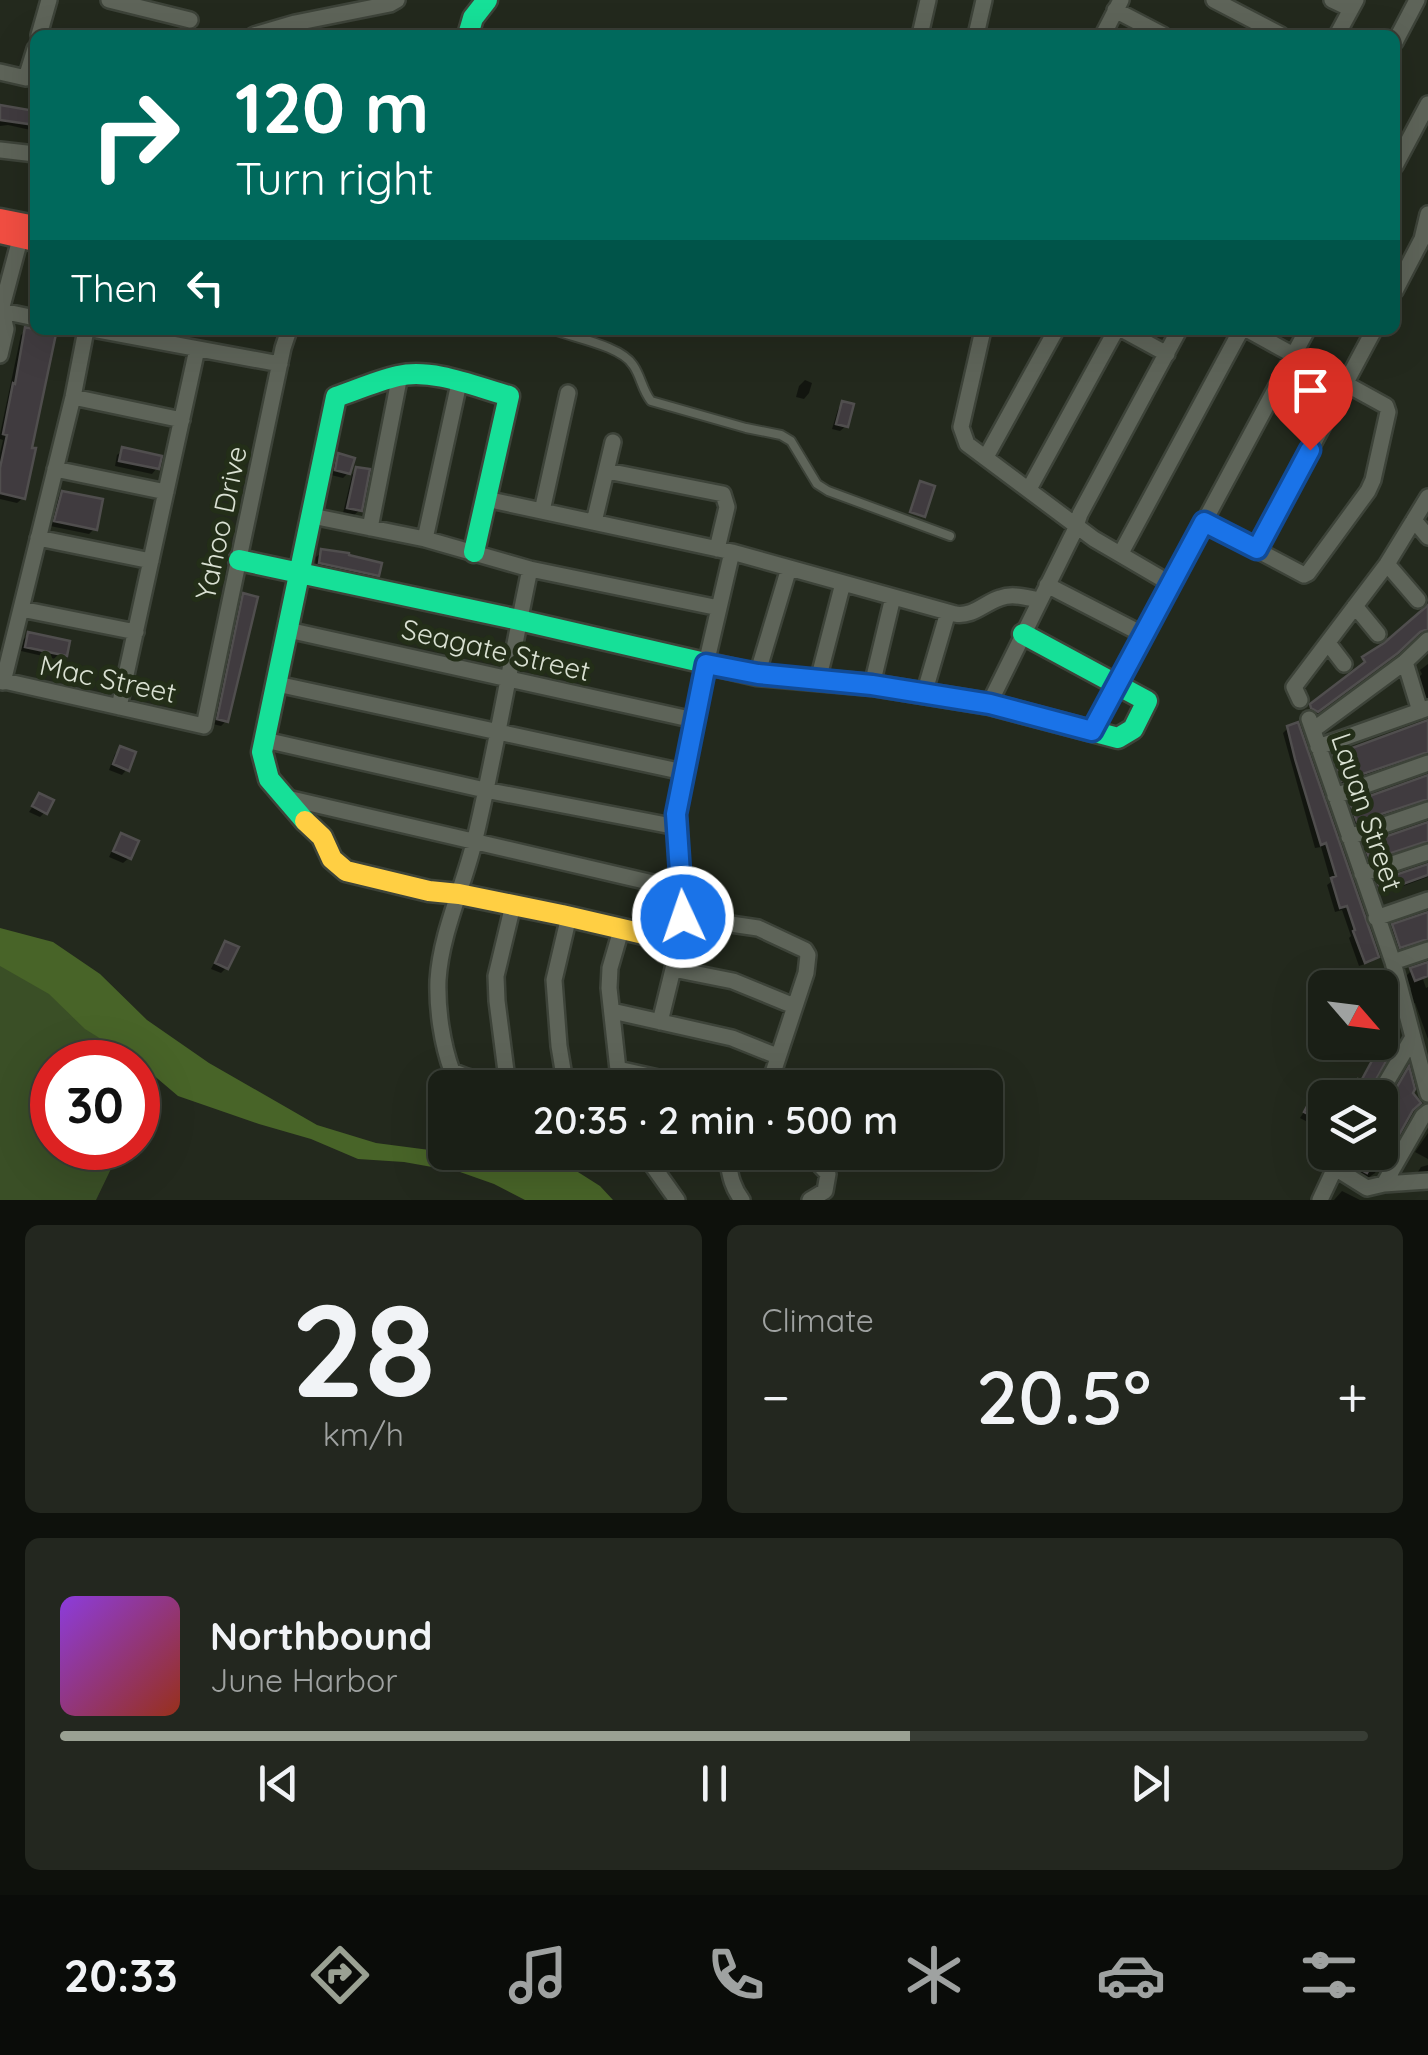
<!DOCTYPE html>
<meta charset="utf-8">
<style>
:root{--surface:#1a1f16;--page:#23271f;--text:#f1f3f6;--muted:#9fa2a1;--line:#383d35;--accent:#9aa193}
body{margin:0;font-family:Quicksand,sans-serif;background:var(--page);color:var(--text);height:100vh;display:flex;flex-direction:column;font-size:38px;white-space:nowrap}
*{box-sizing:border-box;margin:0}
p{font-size:32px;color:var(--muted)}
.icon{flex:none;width:55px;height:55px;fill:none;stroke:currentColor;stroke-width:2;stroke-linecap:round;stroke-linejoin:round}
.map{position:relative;height:1200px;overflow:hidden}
.panel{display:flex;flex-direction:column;gap:25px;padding:25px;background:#0e110c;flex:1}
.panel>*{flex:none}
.top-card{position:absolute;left:30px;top:30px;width:1370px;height:305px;border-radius:15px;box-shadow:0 10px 40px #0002,0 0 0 2px var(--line);background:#00695c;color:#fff;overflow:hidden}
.needle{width:65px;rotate:118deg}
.tools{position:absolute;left:1308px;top:970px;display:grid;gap:20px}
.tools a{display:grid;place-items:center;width:90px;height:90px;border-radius:15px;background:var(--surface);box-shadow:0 10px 40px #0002,0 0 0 2px var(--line);font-size:50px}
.speed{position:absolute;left:30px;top:1040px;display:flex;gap:20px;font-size:50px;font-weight:700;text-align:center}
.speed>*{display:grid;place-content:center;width:130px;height:130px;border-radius:50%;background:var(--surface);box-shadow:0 10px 40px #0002,0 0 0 2px var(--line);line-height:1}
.speed .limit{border:15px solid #d22;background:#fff;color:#111}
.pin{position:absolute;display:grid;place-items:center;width:85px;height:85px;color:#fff;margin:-102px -42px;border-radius:50% 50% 50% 0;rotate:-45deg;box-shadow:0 0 10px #0007}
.pin .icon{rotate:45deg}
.me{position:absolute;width:110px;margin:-55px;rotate:357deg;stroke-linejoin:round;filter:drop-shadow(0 0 8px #0008)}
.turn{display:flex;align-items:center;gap:35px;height:210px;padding:0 40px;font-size:45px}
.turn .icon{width:130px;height:130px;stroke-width:2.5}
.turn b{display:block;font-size:70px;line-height:85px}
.then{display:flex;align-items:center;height:95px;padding:0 40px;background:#0003;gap:20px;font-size:38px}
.big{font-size:75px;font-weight:600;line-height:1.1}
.panel .card{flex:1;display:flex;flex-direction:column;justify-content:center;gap:15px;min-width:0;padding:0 35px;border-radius:15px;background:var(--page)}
.panel .dial{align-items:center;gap:0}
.dial b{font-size:130px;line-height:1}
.song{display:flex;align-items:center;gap:30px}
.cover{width:120px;height:120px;border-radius:15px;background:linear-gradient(135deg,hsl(270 70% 55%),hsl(10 70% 35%))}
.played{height:10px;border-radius:5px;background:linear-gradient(90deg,var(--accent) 65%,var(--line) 65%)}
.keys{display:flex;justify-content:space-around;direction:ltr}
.heat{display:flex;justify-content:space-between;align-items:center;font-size:55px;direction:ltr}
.panel .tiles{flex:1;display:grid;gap:25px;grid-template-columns:1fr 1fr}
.card:last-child{grid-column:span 2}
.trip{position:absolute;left:428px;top:1070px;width:575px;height:100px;border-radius:15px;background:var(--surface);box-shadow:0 10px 40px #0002,0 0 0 2px var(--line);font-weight:600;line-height:100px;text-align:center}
.dock{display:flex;height:160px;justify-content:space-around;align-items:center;background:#0a0c09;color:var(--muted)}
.dock .icon{width:70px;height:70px}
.dock .selected{color:var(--accent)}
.dock b{font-size:45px;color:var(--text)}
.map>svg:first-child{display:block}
.green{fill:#3a4f26}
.water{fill:#486428}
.shadow{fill:#0007}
.building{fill:#403b3f;stroke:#504e4e;stroke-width:2.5}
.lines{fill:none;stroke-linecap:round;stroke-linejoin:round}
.lane-casing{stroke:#3d4339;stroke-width:12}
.street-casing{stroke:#3d4339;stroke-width:20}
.fast-casing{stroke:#3d4339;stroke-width:25}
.slow-casing{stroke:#3d4339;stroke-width:25}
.jam-casing{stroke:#3d4339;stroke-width:25}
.lane{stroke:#5e6459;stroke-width:8}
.street{stroke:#5e6459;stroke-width:15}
.fast{stroke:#16e098;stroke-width:20}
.slow{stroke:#ffcf43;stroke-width:20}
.jam{stroke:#f24e42;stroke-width:20}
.route-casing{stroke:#114b97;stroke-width:25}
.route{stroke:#1a73e8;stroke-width:18}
.labels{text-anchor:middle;stroke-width:10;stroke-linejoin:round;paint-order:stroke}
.street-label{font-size:28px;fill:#dae1d3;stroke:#232e18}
</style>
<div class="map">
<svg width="1428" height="1200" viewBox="0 0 1428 1200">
<rect width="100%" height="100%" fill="#23291d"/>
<path class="green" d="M0 942 169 1047 138 1113V1062H52V1148H121L96 1200H0Z"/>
<path class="water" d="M0 928 53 942 100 974 147 1020 209 1063 317 1125 376 1143 445 1152 548 1153 600 1186 613 1200H525L494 1184 460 1172 404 1162 358 1159 311 1139 259 1124 178 1096 138 1062 85 1029 49 994 0 966Z"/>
<path class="shadow" d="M0 107 33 114 35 107V131L8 125 0 126Z
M26 330 29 450 23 498 17 503 0 499V453L3 440 0 439V434L21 335Z
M805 380 812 383 809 393 804 399 796 397 799 386Z
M843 404 846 426 840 431 832 429 838 409Z
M123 450 157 468 152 474 115 466 117 455Z
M339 456 348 473 343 478 331 475 334 462Z
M357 469 360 510 354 515 343 513 352 475Z
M62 493 94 529 89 534 50 526 57 499Z
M322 552 377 575 371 580 315 568 316 557Z
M244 596 226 721 221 726 213 724 239 601Z
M28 635 65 654 60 660 21 651 23 640Z
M1428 664V703L1423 702 1416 680 1422 674 1420 670Z
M1428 722V759L1425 757H1417L1337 785 1329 762 1335 757Z
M1288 728 1377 957 1371 962 1359 966 1349 938 1351 936 1342 910 1335 912 1327 885 1331 882 1321 847 1315 848 1283 733Z
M121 749 127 769 122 775 109 770 115 754Z
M1428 778V806L1425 804H1417L1351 826 1346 810 1351 805Z
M40 796 45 812 40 817 29 812Z
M1428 824V848L1417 846 1365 863 1360 851 1365 846Z
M121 836 129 858 123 863 109 857 116 842Z
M1428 866V877L1376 896 1373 888 1378 883Z
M1428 915V945L1417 944 1395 951 1388 932 1393 927Z
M226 944V968L221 973 211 969 221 949Z
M1419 968 1426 988 1428 987V1039L1415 1003 1410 1005 1407 993 1411 989 1406 976 1412 970Z
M1408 1071 1411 1110 1375 1173 1365 1180 1346 1170 1351 1160 1348 1152H1380V1110Z
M1311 1102 1325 1109V1131L1300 1118Z
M1428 1133V1159L1415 1152Z
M1428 1165V1175H1416L1421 1167Z
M1342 1191 1360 1200H1334Z"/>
<path class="building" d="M0 105 35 111V125L0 120Z
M25 327 56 334 32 448H36L25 499 0 493V468L7 435 3 434 13 383 15 384Z
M842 401 854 404 848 427 836 424Z
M122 447 162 456 159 469 119 461Z
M338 453 355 458 350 474 335 470Z
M356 467 370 469 362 511 347 508Z
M920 481 935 486 925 517 910 512Z
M62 491 103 499 97 530 54 521Z
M321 549 349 553V555L382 563 379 576 319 563Z
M243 593 258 597 228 722 217 719Z
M1428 605V629L1420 632 1398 653 1318 712 1311 708 1310 704 1365 662 1362 657 1384 643Z
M28 632 70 641 67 656 25 647Z
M1428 720V752L1342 781 1333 755Z
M1298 722 1379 957 1365 963 1353 931 1355 930 1347 906 1340 908 1331 878 1336 876 1326 843 1321 845 1295 759 1287 726Z
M120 746 136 752 129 771 113 764Z
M1428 775V799L1357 822 1350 803Z
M39 793 54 800 47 814 32 806Z
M1428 822V841L1370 860 1364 844Z
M121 833 139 841 131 859 113 851Z
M1428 864V875L1381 892 1377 881Z
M1428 912V939L1400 948 1392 924Z
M225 941 239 947 228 969 215 963Z
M1428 962V976L1415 981 1410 968Z
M1386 1035 1397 1041 1366 1098H1357L1350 1094 1358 1079 1361 1081Z
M1409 1066 1415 1089 1413 1093 1421 1103 1413 1110 1394 1144 1380 1138V1109L1387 1104Z
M1311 1099 1325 1106V1123L1304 1112Z
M1355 1152H1378L1367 1173 1350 1164Z"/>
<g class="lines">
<defs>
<path id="lane" d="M554 330C575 338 621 346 633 365 641 376 642 390 651 401L746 428 781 435 791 441 817 484 828 491 950 536"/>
<path id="street" d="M109 0 190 20
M1214 0 1281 35
M1332 0 1351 9
M1115 10 1163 35
M39 35 49 0
M254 35 295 23 390 4 397 0
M920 35 928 0
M976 35 984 0
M1103 35 1121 0
M1337 35 1356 0
M1395 42 1417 0
M0 72 26 78 35 49
M0 150 35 154
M1395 166 1428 104
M1395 291 1422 239 1428 214
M2 311 35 318
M0 314 23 228
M97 330 280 364
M983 330 961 427 967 444 1094 539 1171 584
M1123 330 1167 354
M0 355 6 329 2 311
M73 397 182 420
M986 457 1056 330
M55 469 166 492
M607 471 723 494 727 507 717 549
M1029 489 1116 330
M486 499 732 552 955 614C973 617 984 603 1000 598 1013 593 1027 598 1040 600
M542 511 568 393
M312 516 425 539 530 569 719 608
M1414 520 1428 537
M594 522 613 442
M1204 522 1304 575 1308 573 1368 491 1373 480 1388 412 1386 406 1248 330
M370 528 400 375
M38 538 151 561
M425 539 459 383
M1257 549 1374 330
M1121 553 1241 330
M1387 564 1418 600
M1047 585 1144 635
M1355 606 1378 634
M21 609 136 632
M288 630 694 720
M1328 643 1344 664
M1405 662 1420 711
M757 675 789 568
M0 680 204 726 283 348 289 330
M818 680 843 583
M3 682 73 397 86 330
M277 684 683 772
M872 685 893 597
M924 694 948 612
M1300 700 1294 687 1387 564 1428 497
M989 704 1074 532 1080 514 1179 330
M119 707 197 349
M1309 719 1393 962 1428 1094
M1313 730 1405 662 1428 640
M1092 731 1307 330
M265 740 485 790 677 827
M1318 747 1428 708
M1335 796 1428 763
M283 797 683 890
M1349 837 1428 810
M1362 874 1428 852
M683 917 758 928 805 950 808 955 806 973 768 1088
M1376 918 1428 900
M1393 962 1428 950
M673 969 733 981 794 1006
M612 1011 732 1038 777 1056
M660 1022 673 969 684 909 676 814 703 677 732 552
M618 1069 703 1088
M508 1087 497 1001 496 976 513 905
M509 1088 467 1077 452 1071C442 1044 437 1009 438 980 441 932 464 886 475 839 496 750 511 659 530 569
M566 1088 559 1046 554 980 569 916
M620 1088 609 988 610 968 621 930
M1377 1098 1413 1037
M643 1152 677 1200
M704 1152C720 1158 732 1166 745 1152
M788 1152 817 1162 828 1174 825 1191 810 1200
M1344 1152 1335 1168 1367 1188 1384 1184 1428 1181
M728 1161C730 1177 733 1188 742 1200
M1384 1184 1423 1116 1428 1112
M1320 1200 1335 1168"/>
<path id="fast" d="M468 35 473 18 487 0
M239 560 519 620 757 675 872 685 989 704 1118 738 1133 729 1147 701 1023 634
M305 821 269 779 262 752 336 397C356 390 377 381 398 376 433 368 476 387 509 396L474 552"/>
<path id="slow" d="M305 821 322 837 332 859 346 871 429 891 459 894 562 915 678 942"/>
<path id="jam" d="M0 219 35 226
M0 233 35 241"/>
</defs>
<use href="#lane" class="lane-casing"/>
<use href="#street" class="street-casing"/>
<use href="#fast" class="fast-casing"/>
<use href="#slow" class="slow-casing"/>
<use href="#jam" class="jam-casing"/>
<use href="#lane" class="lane"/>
<use href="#street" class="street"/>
<use href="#fast" class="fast"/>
<use href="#slow" class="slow"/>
<use href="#jam" class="jam"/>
</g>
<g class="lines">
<defs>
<path id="route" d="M683 917 676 814 706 664 758 674 872 685 990 704 1092 731 1204 522 1257 549 1310 450"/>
</defs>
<use href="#route" class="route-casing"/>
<use href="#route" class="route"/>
</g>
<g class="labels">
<g class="street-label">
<text transform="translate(221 523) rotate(-78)" y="10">Yahoo Drive</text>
<text transform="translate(496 650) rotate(13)" y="10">Seagate Street</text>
<text transform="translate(108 679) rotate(12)" y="10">Mac Street</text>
<text transform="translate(1367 812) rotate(71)" y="10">Lauan Street</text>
</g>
</g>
</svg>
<div class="tools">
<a><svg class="needle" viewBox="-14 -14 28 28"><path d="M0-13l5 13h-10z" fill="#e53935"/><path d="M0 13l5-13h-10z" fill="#9fa2a1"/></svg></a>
<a><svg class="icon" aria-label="layers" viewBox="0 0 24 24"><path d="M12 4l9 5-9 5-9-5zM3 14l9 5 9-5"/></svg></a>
</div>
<div class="speed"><div class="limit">30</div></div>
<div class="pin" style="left:1310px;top:450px;background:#d93025"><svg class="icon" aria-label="arrive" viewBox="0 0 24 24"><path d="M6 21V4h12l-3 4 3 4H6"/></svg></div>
<svg class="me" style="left:683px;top:917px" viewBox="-20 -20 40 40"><circle r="17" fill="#1a73e8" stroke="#fff" stroke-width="3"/><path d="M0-11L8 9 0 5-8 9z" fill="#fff"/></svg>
<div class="trip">20:35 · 2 min · 500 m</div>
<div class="top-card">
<div class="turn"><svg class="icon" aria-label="right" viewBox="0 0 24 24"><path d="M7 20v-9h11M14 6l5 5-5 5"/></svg><div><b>120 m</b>Turn right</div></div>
<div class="then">Then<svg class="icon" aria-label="left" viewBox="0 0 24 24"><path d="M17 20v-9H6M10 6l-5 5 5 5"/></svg></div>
</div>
</div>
<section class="panel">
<div class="tiles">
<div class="card dial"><b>28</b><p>km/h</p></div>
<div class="card"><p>Climate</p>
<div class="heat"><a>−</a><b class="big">20.5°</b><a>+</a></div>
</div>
<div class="card">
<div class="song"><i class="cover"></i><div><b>Northbound</b><p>June Harbor</p></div></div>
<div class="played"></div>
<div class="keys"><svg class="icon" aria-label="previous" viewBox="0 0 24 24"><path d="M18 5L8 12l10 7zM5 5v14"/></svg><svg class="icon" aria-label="pause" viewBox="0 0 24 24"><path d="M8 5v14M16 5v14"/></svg><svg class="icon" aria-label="next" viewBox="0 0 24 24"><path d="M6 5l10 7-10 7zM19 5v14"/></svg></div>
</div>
</div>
</section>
<nav class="dock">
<b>20:33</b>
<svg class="icon selected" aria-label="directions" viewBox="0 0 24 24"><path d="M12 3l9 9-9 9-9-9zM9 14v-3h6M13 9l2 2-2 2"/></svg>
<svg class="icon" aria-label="music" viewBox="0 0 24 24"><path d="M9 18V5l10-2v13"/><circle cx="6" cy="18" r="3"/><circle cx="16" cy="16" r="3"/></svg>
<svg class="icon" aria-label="phone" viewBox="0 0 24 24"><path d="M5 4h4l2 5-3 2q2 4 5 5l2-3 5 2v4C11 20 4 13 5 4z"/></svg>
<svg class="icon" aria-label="climate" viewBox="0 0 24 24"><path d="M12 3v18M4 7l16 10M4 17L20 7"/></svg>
<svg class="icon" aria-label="car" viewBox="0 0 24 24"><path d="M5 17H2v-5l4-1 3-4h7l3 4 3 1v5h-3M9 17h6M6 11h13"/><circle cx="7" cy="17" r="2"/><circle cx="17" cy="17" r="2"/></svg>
<svg class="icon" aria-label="filters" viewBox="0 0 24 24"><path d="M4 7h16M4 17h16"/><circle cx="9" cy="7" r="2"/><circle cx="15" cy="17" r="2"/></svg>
</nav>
